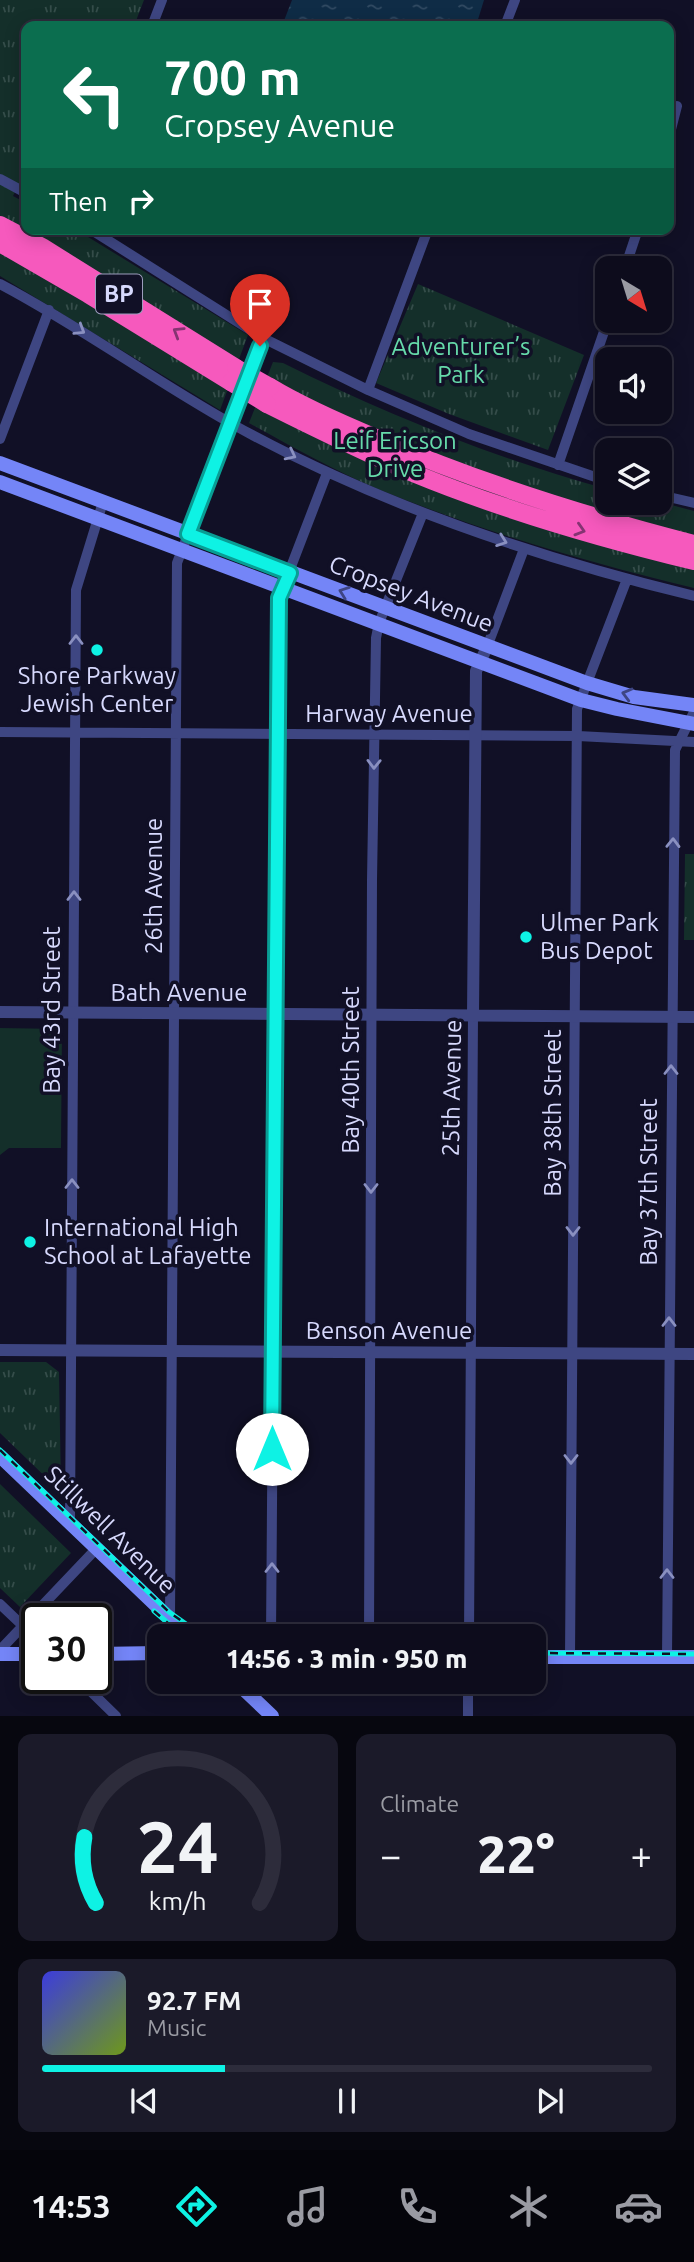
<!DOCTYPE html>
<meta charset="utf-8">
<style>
:root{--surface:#0d0c1c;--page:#1b1a29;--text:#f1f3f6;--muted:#9a9ba3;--line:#2d2c3b;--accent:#0ef2e4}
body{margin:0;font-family:Ubuntu,sans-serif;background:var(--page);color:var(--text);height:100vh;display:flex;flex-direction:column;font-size:26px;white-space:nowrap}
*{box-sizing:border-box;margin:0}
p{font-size:23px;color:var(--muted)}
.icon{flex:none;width:38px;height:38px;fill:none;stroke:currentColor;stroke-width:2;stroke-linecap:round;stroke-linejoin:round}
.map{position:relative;height:1716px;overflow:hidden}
.sheet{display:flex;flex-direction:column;gap:18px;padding:18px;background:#07070f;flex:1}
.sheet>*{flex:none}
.hud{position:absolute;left:21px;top:21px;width:653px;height:214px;border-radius:14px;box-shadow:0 4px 18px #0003,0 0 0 2px var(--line);background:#0b6e4f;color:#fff;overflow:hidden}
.needle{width:46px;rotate:142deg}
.tools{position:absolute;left:595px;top:256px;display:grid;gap:14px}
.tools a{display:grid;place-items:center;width:77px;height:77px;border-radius:14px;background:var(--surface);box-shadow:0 4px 18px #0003,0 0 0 2px var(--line);font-size:35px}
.speed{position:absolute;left:21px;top:1603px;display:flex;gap:14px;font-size:35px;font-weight:700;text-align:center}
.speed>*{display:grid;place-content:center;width:91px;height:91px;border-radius:50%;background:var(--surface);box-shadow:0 4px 18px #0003,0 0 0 2px var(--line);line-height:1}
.speed .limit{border:4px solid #111;border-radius:10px;background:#fff;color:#111}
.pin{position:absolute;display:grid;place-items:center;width:60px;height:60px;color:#fff;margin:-72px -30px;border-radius:50% 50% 50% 0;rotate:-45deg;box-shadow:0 0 7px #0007}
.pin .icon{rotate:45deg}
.me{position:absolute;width:77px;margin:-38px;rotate:0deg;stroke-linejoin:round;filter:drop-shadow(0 0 5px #0008)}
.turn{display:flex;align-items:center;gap:24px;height:147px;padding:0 28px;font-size:32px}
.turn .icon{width:91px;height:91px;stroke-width:2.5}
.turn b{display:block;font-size:49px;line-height:60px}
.then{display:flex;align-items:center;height:66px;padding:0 28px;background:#0003;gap:14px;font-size:26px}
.big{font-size:52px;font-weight:800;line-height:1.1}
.sheet .card{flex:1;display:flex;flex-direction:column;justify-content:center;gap:10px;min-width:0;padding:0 24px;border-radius:14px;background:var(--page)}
.sheet .dial{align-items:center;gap:0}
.dial svg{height:182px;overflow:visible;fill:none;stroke:var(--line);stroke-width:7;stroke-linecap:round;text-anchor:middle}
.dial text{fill:var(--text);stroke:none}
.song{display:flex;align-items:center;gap:21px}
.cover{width:84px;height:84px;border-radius:10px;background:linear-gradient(135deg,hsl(240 70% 55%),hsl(80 70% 35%))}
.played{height:7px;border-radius:4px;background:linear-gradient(90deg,var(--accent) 30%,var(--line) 30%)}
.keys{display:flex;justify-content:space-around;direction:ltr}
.heat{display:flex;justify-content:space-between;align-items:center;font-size:38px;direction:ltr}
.sheet .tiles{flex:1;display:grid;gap:18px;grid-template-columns:1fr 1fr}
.card:last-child{grid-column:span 2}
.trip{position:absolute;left:147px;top:1624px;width:399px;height:70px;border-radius:14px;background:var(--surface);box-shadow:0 4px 18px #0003,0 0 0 2px var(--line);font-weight:800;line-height:70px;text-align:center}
.dock{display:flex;height:112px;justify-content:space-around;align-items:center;background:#05050b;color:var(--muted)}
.dock .icon{width:49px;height:49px}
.dock .selected{color:var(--accent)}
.dock b{font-size:32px;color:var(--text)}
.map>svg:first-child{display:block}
.green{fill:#142f2a}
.park{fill:url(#park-tufts)}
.water{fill:url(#water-ripples)}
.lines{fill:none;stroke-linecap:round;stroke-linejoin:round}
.minor{stroke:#3e4682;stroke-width:10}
.tertiary{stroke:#3e4682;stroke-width:12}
.secondary{stroke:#7485f7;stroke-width:14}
.motorway{stroke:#f659bd;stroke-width:18}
.rail-casing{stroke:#0ef2e4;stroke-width:5}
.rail{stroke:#111026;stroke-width:2.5;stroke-dasharray:8;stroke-linecap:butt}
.motorway-bridge{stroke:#f659bd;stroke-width:18}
.oneway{stroke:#8a90c0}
.oneway2{stroke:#843472}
.oneway3{stroke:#3e4584}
.route-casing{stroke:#099d94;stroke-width:18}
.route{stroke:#0ef2e4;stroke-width:12}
.poi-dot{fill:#0ef2e4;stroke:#111026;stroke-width:2.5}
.labels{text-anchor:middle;stroke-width:7;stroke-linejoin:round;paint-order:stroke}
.shield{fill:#111026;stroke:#9c9dbc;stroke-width:2}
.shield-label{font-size:23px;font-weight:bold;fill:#d7d9fd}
.park-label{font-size:24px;fill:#66daaa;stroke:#111026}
.street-label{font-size:24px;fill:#d7d9fd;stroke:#111026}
.poi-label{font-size:24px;fill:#d7d9fd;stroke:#111026;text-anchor:start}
</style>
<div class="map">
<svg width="694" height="1716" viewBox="0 0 694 1716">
<defs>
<pattern id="park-tufts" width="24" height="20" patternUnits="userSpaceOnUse" patternTransform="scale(1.75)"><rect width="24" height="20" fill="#142f2a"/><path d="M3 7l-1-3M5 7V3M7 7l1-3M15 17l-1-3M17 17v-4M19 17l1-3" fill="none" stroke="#354d4a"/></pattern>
<pattern id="water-ripples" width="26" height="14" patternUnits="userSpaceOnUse" patternTransform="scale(1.75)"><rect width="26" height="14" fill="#0f2c46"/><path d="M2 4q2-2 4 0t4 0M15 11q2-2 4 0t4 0" fill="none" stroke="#314a62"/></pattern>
</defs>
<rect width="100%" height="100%" fill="#111026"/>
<path class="green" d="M0 1028 62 1029 61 1148H9L0 1155Z"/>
<path class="park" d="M0 0H144L134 26H26V182L21 180 13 196 26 203V229H75L248 335 220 410 0 276Z
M418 284 584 355 548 450 449 414 376 383Z
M273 362 283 363C386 414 496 459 607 489V502H660L694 511V588C586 562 481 531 378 489 333 470 291 446 249 423Z
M685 854H694V940H684Z
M0 1362H46L59 1372 61 1488H57L0 1433Z
M0 1484 71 1553 20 1607 0 1588Z"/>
<path class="water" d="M292 0H484L476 26H282Z"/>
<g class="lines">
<path class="minor" d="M152 26 162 0
M505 26 515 0
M668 141 677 106
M0 179 26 193
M90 229 263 338 368 390 469 434 607 481
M625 268 638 229
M0 284C80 326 153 380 232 424 376 504 534 557 694 596
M368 390 428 229
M0 439 49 310
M558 465 608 320
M660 495 694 503
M487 647 524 549
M0 732 578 736 694 742
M70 1523 76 590 103 502
M0 1604 23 1626
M170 1619 177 563 263 338
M271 1636 279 598 327 473
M369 1636 372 880 376 638 379 623 423 513
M469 1636 473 1016
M0 1650 96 1549
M570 1657 577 709 627 579
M667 1657 675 750 694 712
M77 1678 116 1716
M468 1716V1682"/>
<path class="tertiary" d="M0 1012 694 1017
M473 1016 476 671 487 647
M0 1350 694 1354"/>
<path class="secondary" d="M0 463 587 683 634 697 694 705
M0 482 581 700 617 709 694 724
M0 1456 188 1636
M0 1654H37
M96 1654 159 1653
M534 1657H694
M236 1682 272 1716"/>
<path class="motorway" d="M0 225 42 247 236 368
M0 243 88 294 231 382
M270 387C303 407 340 423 376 438 479 483 585 516 694 544
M267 404C315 428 363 452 413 473 503 510 599 538 694 561"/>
<defs>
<path id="rail" d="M0 1450 169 1612 203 1636
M154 1611 183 1636
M534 1653 694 1654"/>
</defs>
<use href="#rail" class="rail-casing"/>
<use href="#rail" class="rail"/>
<path class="motorway-bridge" d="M236 368 270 387
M231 382 267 404"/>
</g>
<defs><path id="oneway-chevron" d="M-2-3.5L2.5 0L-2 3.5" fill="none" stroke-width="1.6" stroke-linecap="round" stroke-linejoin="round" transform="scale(1.75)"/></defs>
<g class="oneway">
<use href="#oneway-chevron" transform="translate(80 330) rotate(32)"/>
<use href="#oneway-chevron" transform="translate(291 455) rotate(27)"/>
<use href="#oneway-chevron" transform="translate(502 541) rotate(20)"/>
<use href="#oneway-chevron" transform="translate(76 640) rotate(-90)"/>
<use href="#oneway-chevron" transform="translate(374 764) rotate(91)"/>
<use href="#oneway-chevron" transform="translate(673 843) rotate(-89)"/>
<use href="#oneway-chevron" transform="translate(74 896) rotate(-90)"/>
<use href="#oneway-chevron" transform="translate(671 1070) rotate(-90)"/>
<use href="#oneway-chevron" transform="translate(72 1184) rotate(-90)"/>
<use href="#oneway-chevron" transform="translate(371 1188) rotate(90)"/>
<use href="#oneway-chevron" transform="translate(573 1231) rotate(90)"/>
<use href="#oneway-chevron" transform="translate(669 1322) rotate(-90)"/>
<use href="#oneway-chevron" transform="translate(571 1459) rotate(90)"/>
<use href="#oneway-chevron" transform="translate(272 1568) rotate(-90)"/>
<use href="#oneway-chevron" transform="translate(667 1574) rotate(-90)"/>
</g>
<g class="oneway2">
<use href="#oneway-chevron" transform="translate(178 332) rotate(-148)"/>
<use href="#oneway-chevron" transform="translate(580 530) rotate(17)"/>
</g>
<g class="oneway3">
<use href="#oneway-chevron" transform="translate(344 592) rotate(-160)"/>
<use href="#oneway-chevron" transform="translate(627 694) rotate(-165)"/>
</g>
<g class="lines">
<defs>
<path id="route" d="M260 346 188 534 290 573 279 598 272 1449"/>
</defs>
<use href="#route" class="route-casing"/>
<use href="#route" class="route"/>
</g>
<g class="poi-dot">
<circle cx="97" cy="650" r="7"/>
<circle cx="526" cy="937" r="7"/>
<circle cx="30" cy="1242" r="7"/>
</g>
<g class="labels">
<rect class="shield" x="96" y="274.5" width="46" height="39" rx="5"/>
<g class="shield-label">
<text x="119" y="302">BP</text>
</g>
<g class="park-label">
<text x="461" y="355">Adventurer’s<tspan x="461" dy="28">Park</tspan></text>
<text x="395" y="449">Leif Ericson<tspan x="395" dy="28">Drive</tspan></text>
</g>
<g class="street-label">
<text transform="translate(411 594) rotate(21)" y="8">Cropsey Avenue</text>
<text x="389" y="722">Harway Avenue</text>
<text transform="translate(154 886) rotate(-90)" y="8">26th Avenue</text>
<text x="179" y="1001">Bath Avenue</text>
<text transform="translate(52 1010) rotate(-90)" y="8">Bay 43rd Street</text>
<text transform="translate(351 1070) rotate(-90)" y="8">Bay 40th Street</text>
<text transform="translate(452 1088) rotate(-89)" y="8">25th Avenue</text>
<text transform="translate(553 1113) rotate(-90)" y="8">Bay 38th Street</text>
<text transform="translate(649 1182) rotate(-90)" y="8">Bay 37th Street</text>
<text x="389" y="1339">Benson Avenue</text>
<text transform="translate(110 1530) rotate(44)" y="8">Stillwell Avenue</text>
</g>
<g class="poi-label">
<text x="97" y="684" text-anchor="middle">Shore Parkway<tspan x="97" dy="28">Jewish Center</tspan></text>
<text x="540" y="931">Ulmer Park<tspan x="540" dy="28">Bus Depot</tspan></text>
<text x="44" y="1236">International High<tspan x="44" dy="28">School at Lafayette</tspan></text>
</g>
</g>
</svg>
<div class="tools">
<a><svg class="needle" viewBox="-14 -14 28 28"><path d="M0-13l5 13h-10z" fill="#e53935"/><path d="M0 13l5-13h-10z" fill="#9a9ba3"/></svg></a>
<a><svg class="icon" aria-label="sound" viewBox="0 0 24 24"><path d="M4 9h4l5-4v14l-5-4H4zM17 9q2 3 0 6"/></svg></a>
<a><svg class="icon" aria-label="layers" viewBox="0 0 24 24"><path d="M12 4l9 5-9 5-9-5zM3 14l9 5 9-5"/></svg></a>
</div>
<div class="speed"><div class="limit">30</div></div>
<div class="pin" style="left:260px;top:346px;background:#d93025"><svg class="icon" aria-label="arrive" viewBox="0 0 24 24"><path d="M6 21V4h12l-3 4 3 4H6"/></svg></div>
<svg class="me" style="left:272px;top:1449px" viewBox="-20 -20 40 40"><circle r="19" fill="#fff"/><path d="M0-13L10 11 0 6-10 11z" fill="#0ef2e4"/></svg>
<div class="trip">14:56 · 3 min · 950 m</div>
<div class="hud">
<div class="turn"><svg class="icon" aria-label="left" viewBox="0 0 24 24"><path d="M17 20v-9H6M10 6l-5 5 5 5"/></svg><div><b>700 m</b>Cropsey Avenue</div></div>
<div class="then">Then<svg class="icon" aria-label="right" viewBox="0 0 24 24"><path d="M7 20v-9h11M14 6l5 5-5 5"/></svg></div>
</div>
</div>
<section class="sheet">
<div class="tiles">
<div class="card dial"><svg viewBox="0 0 100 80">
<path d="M14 69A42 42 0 1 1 86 69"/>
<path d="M14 69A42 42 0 0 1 9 40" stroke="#0ef2e4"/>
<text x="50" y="56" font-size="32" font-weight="700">24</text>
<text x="50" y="72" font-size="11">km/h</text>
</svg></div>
<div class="card"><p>Climate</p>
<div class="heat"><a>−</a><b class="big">22°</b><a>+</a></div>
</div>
<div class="card">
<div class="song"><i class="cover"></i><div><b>92.7 FM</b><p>Music</p></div></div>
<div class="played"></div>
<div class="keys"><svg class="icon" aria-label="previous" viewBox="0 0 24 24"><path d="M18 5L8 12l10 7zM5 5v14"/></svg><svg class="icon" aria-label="pause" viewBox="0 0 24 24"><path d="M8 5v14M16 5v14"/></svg><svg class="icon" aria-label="next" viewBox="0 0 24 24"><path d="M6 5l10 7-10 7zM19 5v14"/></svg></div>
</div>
</div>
</section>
<nav class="dock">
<b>14:53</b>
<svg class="icon selected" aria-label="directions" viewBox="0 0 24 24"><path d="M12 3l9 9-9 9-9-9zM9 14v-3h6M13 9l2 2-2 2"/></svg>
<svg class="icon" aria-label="music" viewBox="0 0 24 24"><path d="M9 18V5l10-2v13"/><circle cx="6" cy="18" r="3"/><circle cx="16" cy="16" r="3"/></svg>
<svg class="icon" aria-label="phone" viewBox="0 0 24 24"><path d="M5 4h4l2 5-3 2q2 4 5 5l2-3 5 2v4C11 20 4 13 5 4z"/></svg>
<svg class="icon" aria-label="climate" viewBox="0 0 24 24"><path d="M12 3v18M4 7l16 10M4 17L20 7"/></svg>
<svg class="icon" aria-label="car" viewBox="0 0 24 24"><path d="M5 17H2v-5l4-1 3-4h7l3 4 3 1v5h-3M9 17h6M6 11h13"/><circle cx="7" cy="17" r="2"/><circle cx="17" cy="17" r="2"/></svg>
</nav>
